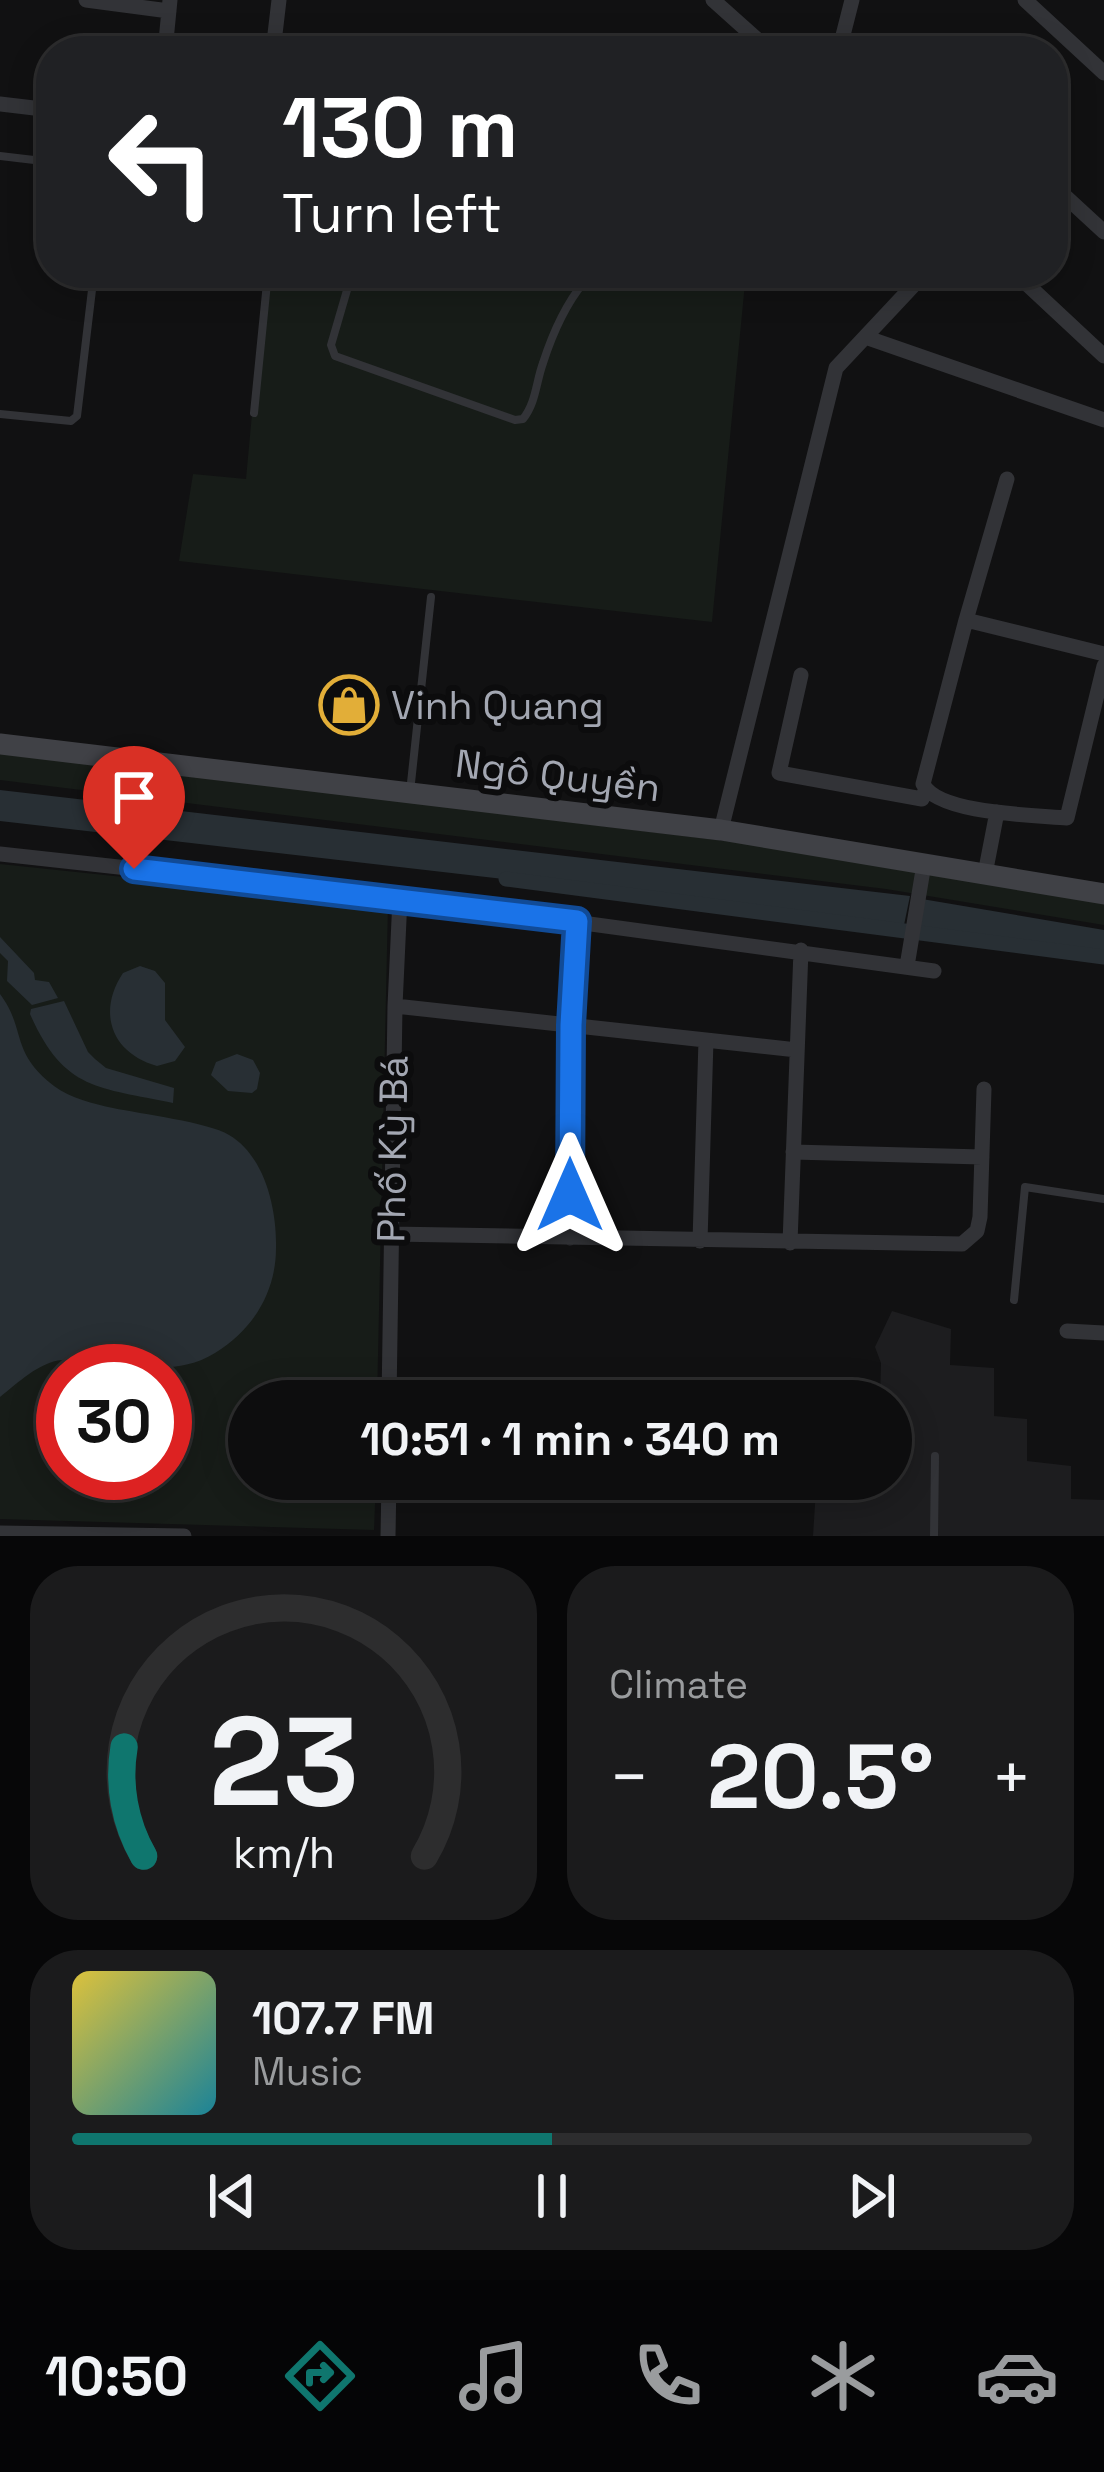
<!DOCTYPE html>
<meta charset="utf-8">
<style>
:root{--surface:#0d0d0e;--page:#1b1b1c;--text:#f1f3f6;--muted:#9a9c9e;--line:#2d2d2e;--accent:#0f766e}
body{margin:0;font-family:"Space Grotesk",sans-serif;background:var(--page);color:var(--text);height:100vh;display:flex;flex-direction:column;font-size:45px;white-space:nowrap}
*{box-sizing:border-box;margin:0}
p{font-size:39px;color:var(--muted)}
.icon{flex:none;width:66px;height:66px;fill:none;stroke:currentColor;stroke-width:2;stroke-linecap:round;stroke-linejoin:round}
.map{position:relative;height:1536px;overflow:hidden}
.drawer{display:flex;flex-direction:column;gap:30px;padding:30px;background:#070708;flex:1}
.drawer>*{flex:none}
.banner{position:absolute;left:36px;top:36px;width:1032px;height:252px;border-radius:48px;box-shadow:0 6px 30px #0003,0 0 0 3px var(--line);background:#202124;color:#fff;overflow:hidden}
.speed{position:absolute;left:36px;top:1344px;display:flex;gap:24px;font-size:60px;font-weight:700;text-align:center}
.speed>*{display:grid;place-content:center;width:156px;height:156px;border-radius:50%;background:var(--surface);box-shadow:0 6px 30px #0003,0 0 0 3px var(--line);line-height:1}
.speed .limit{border:18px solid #d22;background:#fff;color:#111}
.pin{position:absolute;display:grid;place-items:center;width:102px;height:102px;color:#fff;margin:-123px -51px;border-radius:50% 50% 50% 0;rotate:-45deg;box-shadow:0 0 12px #0007}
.pin .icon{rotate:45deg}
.me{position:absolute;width:132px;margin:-66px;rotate:0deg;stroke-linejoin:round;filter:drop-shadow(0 0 9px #0008)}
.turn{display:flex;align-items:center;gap:42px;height:252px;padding:0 48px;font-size:54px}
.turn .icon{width:156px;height:156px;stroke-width:2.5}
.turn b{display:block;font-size:84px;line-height:102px}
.big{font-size:90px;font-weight:600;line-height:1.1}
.drawer .card{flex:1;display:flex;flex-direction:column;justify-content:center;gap:18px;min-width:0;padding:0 42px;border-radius:48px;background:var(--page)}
.drawer .dial{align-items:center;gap:0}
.dial svg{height:312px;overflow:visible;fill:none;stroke:var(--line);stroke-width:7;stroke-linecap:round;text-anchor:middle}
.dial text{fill:var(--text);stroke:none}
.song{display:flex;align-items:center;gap:36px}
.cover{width:144px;height:144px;border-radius:18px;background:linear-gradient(135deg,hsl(50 70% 55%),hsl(190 70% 35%))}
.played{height:12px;border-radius:6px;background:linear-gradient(90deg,var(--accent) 50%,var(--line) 50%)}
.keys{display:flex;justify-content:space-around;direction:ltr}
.heat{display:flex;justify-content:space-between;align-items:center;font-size:66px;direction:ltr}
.drawer .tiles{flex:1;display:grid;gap:30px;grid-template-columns:1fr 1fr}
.card:last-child{grid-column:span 2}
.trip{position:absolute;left:228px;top:1380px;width:684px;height:120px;border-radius:60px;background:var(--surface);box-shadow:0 6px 30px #0003,0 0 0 3px var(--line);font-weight:600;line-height:120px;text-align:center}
.tabs{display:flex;height:192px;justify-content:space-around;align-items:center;background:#050506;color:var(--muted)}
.tabs .icon{width:84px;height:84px}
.tabs .active{color:var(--accent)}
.tabs b{font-size:54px;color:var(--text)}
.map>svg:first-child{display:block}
.built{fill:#1d1d1f}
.green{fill:#171c18;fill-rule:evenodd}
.water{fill:#282f34}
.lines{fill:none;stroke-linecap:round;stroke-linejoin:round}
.canal{stroke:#282f34;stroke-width:15}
.lane{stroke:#323337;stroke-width:8}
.street{stroke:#323337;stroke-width:15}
.secondary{stroke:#404146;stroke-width:21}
.route-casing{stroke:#114b97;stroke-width:30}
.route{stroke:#1a73e8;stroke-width:21}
.labels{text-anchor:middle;stroke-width:12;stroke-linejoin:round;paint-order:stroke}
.poi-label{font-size:39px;fill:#a3a7b2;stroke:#0c0c0d;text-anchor:start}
.street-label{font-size:39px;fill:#a3a7b2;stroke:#0c0c0d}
</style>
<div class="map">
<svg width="1104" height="1536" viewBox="0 0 1104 1536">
<rect width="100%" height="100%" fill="#111112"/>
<path class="built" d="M892 1311 951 1329 950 1365 994 1368V1416L1027 1419V1461L1071 1466V1499L1104 1500V1536H813L816 1489 853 1490V1479H891V1401H880L881 1363 875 1347Z"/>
<path class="green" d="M265 273H746L712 622 179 561 193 474 246 479Z
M0 752 822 853 1104 901V925L886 889 0 780Z
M0 864 388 905 377 1401H249V1479H376L374 1530 0 1519ZM63 1371H165V1473H63Z"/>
<path class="water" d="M0 790 910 896 904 925 0 821Z
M922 899 1104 930V957L918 933Z
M0 937 34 973 35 980 49 982 58 998 32 1005 7 981 8 961 0 953Z
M140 966 155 971 165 983V1020L185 1047 175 1061 157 1066C111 1053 97 1012 123 973Z
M0 994C27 1030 9 1051 54 1086 70 1098 94 1104 113 1108 141 1114 208 1122 229 1135 265 1156 277 1209 276 1248 276 1292 253 1330 215 1353 166 1383 114 1356 62 1360 39 1362 18 1383 0 1397Z
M64 1001 88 1052 95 1059 106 1068 174 1088 173 1103C98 1087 64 1091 30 1014L31 1009Z
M237 1054 253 1060 260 1073 257 1089 252 1093 228 1091 211 1075 216 1062Z"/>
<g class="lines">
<path class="canal" d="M506 879 1104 957"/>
<path class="lane" d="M0 156 51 162
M352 273 331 345 335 356 515 420 523 419C536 403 536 382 543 363 552 335 566 304 584 282
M254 413 268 273
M0 414 71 421 77 416 94 273
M410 792 431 597
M1014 1300 1025 1187 1104 1199
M934 1536 935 1456"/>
<path class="street" d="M86 0 169 11
M713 0 770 51
M1025 0 1104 73
M165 51 170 0
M273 51 279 0
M839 51 852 0
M0 104 51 110
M1053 185 1104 232
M1015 273 1104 356
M865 337 1104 420
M1007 479 966 620 1104 654
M966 620 923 784C938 814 1034 815 1067 818L1104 666
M801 675 779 773 922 799 925 791
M721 830 836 368 925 273
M0 854 400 898 934 971
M985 874 997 812
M907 966 924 864
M395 1006 797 1050
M793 1152 982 1157
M391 1234 962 1244 977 1231 980 1217 984 1089
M570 1238 571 1025 577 921
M700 1241 706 1040
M790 1243 801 950
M1067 1331 1104 1333
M389 1401 395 1006 400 898
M0 1533 184 1536
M388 1536 389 1479"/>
<path class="secondary" d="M0 744 721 830 1104 894"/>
</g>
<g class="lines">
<defs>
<path id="route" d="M134 869 577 921 571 1025 570 1195"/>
</defs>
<use href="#route" class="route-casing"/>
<use href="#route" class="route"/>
</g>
<defs>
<symbol id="shop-ring" viewBox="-11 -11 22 22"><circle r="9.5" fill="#0c0c0d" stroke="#e2ae38" stroke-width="1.5"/><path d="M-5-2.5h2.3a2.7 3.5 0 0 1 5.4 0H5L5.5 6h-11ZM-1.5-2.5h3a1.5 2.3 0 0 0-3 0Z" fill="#e2ae38"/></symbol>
</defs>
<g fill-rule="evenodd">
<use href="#shop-ring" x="316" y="672" width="66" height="66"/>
</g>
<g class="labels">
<g class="poi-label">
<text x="391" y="719">Vinh Quang</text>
</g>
<g class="street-label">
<text transform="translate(558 775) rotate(7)" y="14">Ngô Quyền</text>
<text transform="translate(392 1149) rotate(-89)" y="14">Phố Kỳ Bá</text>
</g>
</g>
</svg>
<div class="speed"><div class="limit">30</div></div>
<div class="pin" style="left:134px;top:869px;background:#d93025"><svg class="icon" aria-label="arrive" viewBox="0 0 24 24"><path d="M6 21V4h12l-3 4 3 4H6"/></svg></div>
<svg class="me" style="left:570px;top:1195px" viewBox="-20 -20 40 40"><path d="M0-17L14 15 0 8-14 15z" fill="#1a73e8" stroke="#fff" stroke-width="4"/></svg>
<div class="trip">10:51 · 1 min · 340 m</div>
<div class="banner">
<div class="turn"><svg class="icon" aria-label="left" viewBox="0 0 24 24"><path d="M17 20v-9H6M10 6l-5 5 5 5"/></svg><div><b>130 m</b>Turn left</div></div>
</div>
</div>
<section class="drawer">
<div class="tiles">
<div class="card dial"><svg viewBox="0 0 100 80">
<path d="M14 69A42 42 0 1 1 86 69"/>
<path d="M14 69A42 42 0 0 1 9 41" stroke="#0f766e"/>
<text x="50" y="56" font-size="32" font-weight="700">23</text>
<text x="50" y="72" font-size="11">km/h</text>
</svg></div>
<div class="card"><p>Climate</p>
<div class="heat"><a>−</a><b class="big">20.5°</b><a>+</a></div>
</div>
<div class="card">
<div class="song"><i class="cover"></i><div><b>107.7 FM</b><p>Music</p></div></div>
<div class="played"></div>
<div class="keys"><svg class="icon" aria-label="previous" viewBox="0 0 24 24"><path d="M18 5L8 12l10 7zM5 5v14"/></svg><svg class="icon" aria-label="pause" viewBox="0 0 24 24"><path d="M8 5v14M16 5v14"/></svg><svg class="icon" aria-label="next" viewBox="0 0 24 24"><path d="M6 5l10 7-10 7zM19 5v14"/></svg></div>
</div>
</div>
</section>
<nav class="tabs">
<b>10:50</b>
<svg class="icon active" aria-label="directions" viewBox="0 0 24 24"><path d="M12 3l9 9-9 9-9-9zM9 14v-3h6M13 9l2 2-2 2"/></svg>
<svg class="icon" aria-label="music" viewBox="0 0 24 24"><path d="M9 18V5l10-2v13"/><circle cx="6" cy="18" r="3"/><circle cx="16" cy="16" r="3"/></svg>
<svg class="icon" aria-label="phone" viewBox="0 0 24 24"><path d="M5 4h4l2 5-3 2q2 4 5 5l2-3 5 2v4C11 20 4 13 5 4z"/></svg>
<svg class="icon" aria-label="climate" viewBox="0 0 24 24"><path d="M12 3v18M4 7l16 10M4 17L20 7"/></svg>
<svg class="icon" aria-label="car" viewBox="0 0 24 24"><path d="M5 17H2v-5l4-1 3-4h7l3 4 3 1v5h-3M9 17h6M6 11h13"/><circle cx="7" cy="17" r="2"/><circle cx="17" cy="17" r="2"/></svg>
</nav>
